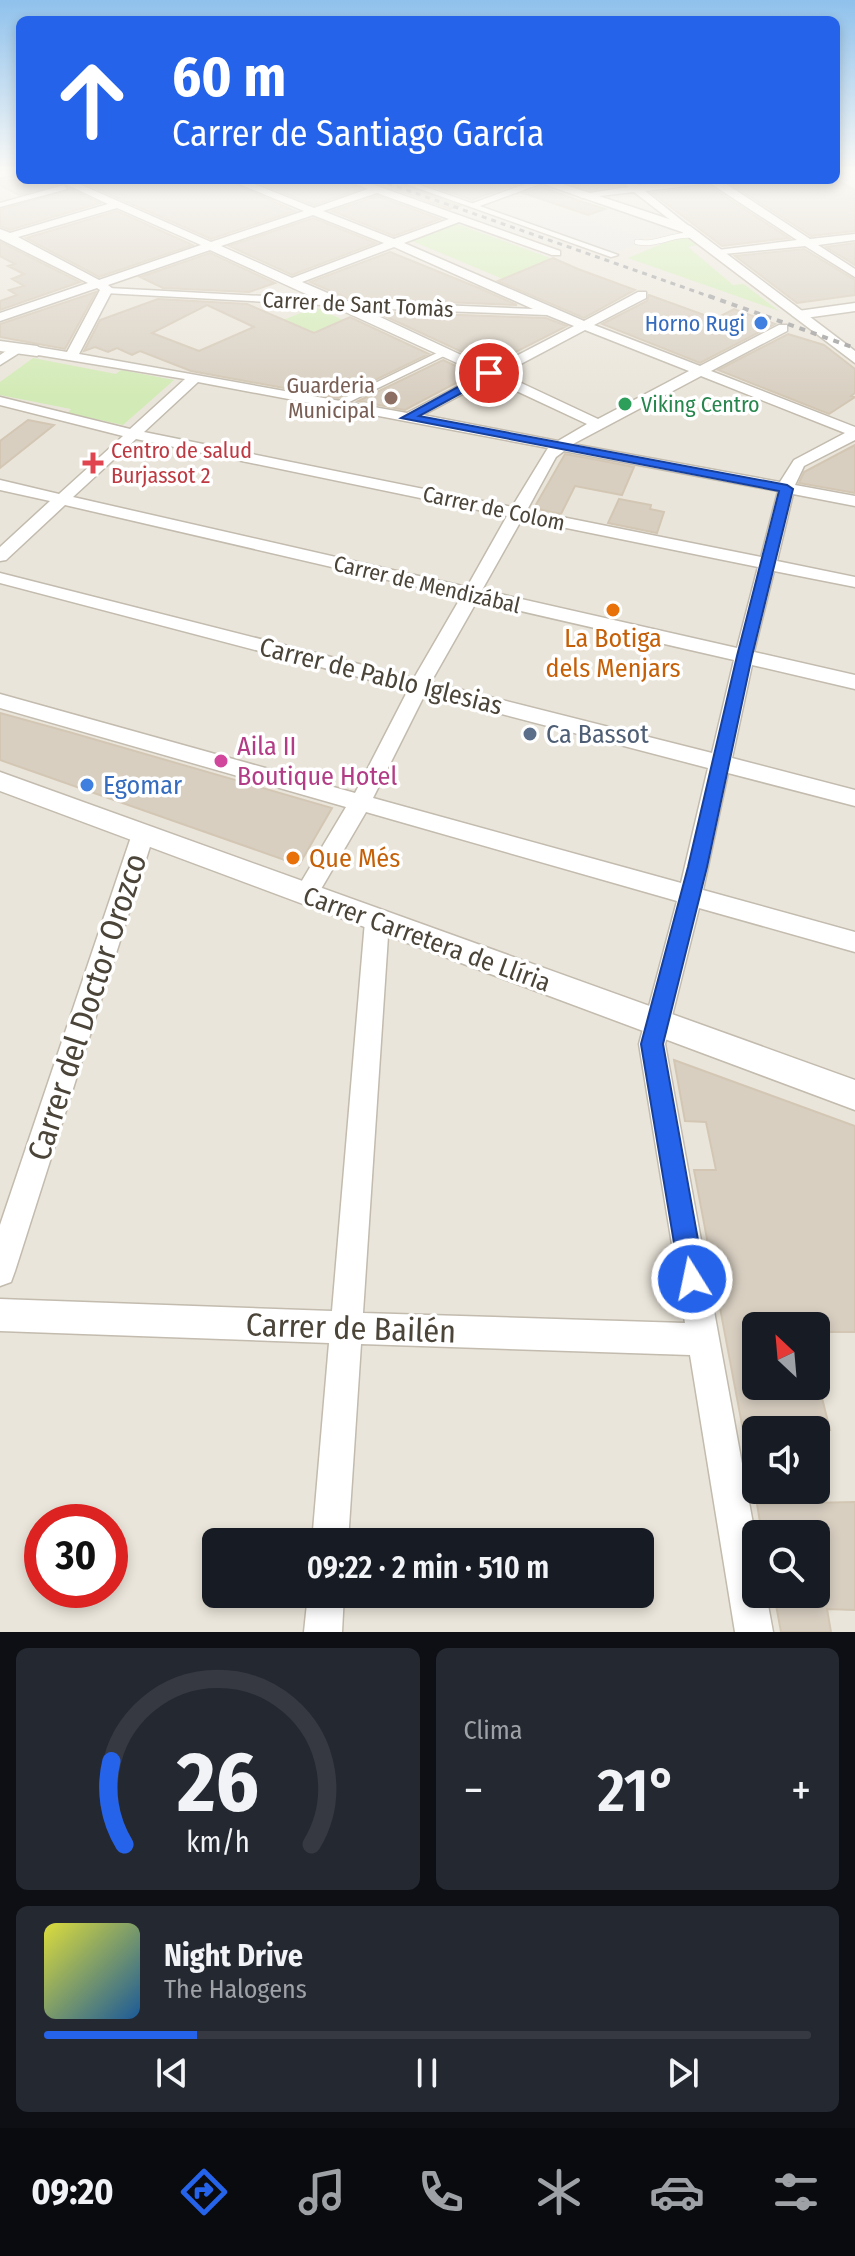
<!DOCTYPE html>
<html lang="es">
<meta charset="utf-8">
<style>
:root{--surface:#171b24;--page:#242831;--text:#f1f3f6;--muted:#9ea1a6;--line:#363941;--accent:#2563eb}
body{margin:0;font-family:"Fira Sans Condensed",sans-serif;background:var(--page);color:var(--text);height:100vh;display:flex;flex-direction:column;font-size:30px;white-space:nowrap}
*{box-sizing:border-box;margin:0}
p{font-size:26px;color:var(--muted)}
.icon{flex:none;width:44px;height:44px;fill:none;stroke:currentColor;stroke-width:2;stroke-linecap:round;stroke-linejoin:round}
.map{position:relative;height:1632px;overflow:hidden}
.side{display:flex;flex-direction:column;gap:16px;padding:16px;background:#0d0f14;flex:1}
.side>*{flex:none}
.top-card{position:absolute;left:16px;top:16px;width:824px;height:168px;border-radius:12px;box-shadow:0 4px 12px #0003;background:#2563eb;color:#fff;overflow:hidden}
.needle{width:52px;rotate:334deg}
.tools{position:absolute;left:742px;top:1312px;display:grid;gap:16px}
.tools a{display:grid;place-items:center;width:88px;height:88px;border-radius:12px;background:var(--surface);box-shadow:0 4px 12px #0003;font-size:40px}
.speed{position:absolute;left:24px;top:1504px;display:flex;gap:16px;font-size:40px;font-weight:700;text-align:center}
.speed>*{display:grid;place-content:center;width:104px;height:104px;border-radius:50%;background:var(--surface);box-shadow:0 4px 12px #0003;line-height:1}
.speed .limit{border:12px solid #d22;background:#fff;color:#111}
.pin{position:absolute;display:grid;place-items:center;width:68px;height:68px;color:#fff;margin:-34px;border:4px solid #fff;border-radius:50%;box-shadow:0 2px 8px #0007}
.me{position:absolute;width:88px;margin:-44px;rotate:350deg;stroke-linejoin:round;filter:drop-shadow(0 0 6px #0008)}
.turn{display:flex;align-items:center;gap:28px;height:168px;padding:0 24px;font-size:36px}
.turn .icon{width:104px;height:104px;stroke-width:2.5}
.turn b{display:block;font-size:56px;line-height:68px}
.big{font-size:60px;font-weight:600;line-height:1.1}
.side .card{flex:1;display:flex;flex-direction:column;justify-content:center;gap:12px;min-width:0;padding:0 28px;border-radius:12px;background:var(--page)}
.side .dial{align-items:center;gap:0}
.dial svg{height:208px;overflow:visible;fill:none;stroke:var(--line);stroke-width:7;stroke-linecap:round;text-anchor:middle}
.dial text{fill:var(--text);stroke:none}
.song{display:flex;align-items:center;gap:24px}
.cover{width:96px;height:96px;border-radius:12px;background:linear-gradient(135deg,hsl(60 70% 55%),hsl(210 70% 35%))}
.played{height:8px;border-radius:4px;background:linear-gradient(90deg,var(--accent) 20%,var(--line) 20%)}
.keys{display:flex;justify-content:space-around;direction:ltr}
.heat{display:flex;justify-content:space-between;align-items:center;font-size:44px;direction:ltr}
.side .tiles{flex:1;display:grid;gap:16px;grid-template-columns:1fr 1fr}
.card:last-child{grid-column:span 2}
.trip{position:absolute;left:202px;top:1528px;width:452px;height:80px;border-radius:12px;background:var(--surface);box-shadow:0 4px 12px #0003;font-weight:600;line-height:80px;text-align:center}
.tabs{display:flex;height:128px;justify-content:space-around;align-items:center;background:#090b0e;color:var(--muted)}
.tabs .icon{width:56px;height:56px}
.tabs .on{color:var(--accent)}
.tabs b{font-size:36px;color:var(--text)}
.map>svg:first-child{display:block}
.residential{fill:#eae5da;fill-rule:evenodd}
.green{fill:#d2eab5}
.parking{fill:#e5e3e0}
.building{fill:#d8cfc1;stroke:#d3c7b4;stroke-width:2;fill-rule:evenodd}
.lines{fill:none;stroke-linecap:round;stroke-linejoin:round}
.service-casing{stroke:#c2bbae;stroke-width:6}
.pedestrian-casing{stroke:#c2bbae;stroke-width:3}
.minor-casing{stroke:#c2bbae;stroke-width:3}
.tertiary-casing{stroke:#c2bbae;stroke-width:3}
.service{stroke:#fff;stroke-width:5}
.pedestrian{fill:#fff;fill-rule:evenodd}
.minor{fill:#fff;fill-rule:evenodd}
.tertiary{fill:#fff;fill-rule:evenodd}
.rail-far1{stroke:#9a9a9a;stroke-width:3;stroke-dasharray:5 5;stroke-linecap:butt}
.rail{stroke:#9a9a9a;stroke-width:4;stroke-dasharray:6 6;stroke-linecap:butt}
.route{fill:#2563eb;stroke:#184099;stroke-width:2}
.shop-dot{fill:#3f7fe0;stroke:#fff;stroke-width:3}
.education-dot{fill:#8d6e63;stroke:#fff;stroke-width:3}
.leisure-dot{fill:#2e9e5b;stroke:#fff;stroke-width:3}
.health-dot{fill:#e0444e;stroke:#fff;stroke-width:3}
.food-dot{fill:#e8710a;stroke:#fff;stroke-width:3}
.service-dot{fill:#5c6f8a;stroke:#fff;stroke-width:3}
.hotel-dot{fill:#d1479c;stroke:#fff;stroke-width:3}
.labels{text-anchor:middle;stroke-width:7;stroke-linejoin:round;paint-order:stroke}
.far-street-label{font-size:22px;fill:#4b4439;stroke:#fff}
.far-shop-label{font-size:22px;fill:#366cbe;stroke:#fff;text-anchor:end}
.far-education-label{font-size:22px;fill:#785e54;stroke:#fff;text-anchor:end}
.far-leisure-label{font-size:22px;fill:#27864d;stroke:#fff;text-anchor:start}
.far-health-label{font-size:22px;fill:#be3a42;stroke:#fff;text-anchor:start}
.food-label{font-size:26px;fill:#c56008;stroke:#fff}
.street-label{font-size:26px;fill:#4b4439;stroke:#fff}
.service-label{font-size:26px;fill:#4e5e75;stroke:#fff;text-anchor:start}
.hotel-label{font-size:26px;fill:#b23c85;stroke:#fff;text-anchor:start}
.shop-label{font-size:26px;fill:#366cbe;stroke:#fff;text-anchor:start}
.near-street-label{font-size:32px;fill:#4b4439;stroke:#fff}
</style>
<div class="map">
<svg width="855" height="1632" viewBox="0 0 855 1632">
<rect width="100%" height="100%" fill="#f6f3ec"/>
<path class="residential" d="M0 170H20V180H836V170H855V1632H0ZM756 1326H816V1386H756ZM756 1430H816V1490H756ZM42 1522H110V1590H42ZM756 1534H816V1594H756ZM216 1542H640V1594H216Z"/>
<path class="green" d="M457 224 553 259 503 279 412 241Z
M678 237H687L696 245 688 247 733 285 744 284 779 311 628 258Z
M315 307 343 320 287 343 259 330Z
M33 358 116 374 121 370 174 380 123 425 68 413 71 409 0 395V382Z"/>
<path class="parking" d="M566 212 644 239 615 253 534 225Z"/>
<path class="building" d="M20 180H54L58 184 19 195 0 185V181Z
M77 180H227L295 211 211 239Z
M252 180H343L360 189 314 205Z
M369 180H392L459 206 450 209Z
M415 180H527L472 200Z
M560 180H627L623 185 590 190Z
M725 180H837L855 190V231L811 236Z
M709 186 789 238 722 246 652 193Z
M542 187 580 201 605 209 588 215 523 193Z
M70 189 100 203 10 230 0 226V210Z
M377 196 440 219 394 236 332 211Z
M117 211 193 245 99 277 26 238Z
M313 218 376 243 292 275 229 246Z
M0 242 80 282 0 310V301L17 295 9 290 24 286 12 279 24 274 8 266 15 264 0 256Z
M855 243V265L826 247Z
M804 249 855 280V295L797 303 735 256Z
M390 252 479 288 517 305 347 298 310 282Z
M210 253 275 283 249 292 163 288 140 277Z
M553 258 578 269 635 290 584 318 498 281Z
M96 292 65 349 0 337V324Z
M649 295 715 319 734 309 775 324 700 363 602 324 647 301Z
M158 299 247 304 314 333 350 317 429 354 338 398 191 371 140 351 132 355 117 348 108 352 95 347 84 351 100 320ZM207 305 254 327 199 351 152 333Z
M376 312 546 318 567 326 490 365Z
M788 334 824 345 855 369V393L851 396 855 397 829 414 718 370Z
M443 360 473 374 405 410 358 401Z
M28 420 54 425 0 468V441Z
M855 445V493L799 483 804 472Z
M565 454 598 460 634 467 622 495 575 486 561 514 534 508Z
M619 499 651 505 650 509 664 512 657 533 608 523Z
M0 713 69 732 332 808 299 865 0 760Z
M674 1060 855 1126V1332H816V1326H756V1386H819L830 1430H743L694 1170H716L706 1122 685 1121Z
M855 1502V1610L827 1609 831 1632H781L774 1594H816V1534H762L757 1504Z"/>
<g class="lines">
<defs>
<path id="service" d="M637 242C658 246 675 232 696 236"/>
<path id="pedestrian" d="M395 180H406L618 255 611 257Z
M64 185 67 189 0 207V203Z
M108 288 340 300 344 303 340 306 105 293 104 291Z
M443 350 446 351V355L341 406 332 404Z"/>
<path id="minor" d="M9 170H20V173L0 178V172Z
M57 180H70L211 242 304 211 230 180H244L314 208 368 189 346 180H360L560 251V255H552L459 222 404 243 584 321 638 292H646V298L594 325 700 366 779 325H787V331L711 371 855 427V440L804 466 795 485 855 496V506L793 494 777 561 855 577V587L774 571 754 652 855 675V689L752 665 732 758 855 790V806L728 773 703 890 855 932V952L699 908 665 1044 756 1540V1594H766L773 1632H735L690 1355 361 1344 348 1542H312L329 1343 0 1331V1299L332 1311 365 921 369 914 377 911 385 914 389 921 363 1313 685 1323 639 1044 677 901 366 812 314 901 306 904 298 901 294 894 346 807 0 708V694L355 793 408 690 0 583V573L414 678 461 597 65 505 6 560 0 561V547L50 501 0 490V480L59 494 123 436 0 405V397L130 429 185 379 32 354 30 351 37 347 67 352 100 290 97 288 0 321V313L88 283 0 239V229L10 233 108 204ZM377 193 449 219 394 239 323 211ZM117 208 201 245 99 280 18 237ZM313 215 384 243 292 278 221 246ZM394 247 533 309 346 301 302 282ZM210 250 481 374 407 413 79 354 113 289 108 285ZM361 308 547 315 574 326 491 369ZM585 330 689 371 598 419 502 374ZM701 376 845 433 794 460 780 482 573 444ZM491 379 587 424 558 441 423 415ZM198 382 548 448 512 507 144 432ZM136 439 507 516 467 587 73 497ZM564 451 778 491 761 557 527 510 556 457ZM522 519 758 567 737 648 482 590ZM477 601 734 660 712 753 431 682ZM425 694 708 768 681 883 373 798Z
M536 180 548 181 477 207 468 205Z
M684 180H720L810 239 855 234V240L818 245 855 269V277L805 246 714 255V251L718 250 797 240 710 183 645 191 690 227V231L686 232 634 192 582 198 577 195 628 187 626 184 631 181 639 185Z
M855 303V311L798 319 792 315 798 311Z
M15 345 27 348 0 365V355Z
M143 825 151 828 154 834 15 1271 11 1282 0 1286V1225L132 834 135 828Z
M308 1594H344L342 1632H304Z"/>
<path id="tertiary" d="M532 180H550L690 226 855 351V363L682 232Z
M0 341 37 346 45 351 37 356 0 351Z
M0 772 855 1080V1110L0 791Z"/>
</defs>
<use href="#service" class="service-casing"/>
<use href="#pedestrian" class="pedestrian-casing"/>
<use href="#minor" class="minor-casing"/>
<use href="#tertiary" class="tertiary-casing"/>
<use href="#service" class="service"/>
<use href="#pedestrian" class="pedestrian"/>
<use href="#minor" class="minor"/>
<use href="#tertiary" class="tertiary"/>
<path class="rail-far1" d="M378 180 714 298"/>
<path class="rail" d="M709 296 855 348"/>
</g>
<linearGradient id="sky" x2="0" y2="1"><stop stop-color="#8fc1ec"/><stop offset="0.43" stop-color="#fbfaf6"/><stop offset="1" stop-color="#fbfaf6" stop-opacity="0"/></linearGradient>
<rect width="855" height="398" fill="url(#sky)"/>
<path class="route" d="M489 370 494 373 493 376 419 416 787 485 793 489 752 656 707 867 663 1044 705 1279 701 1288 692 1292 683 1288 680 1279 641 1044 688 867 737 656 779 491 401 418Z"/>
<g class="shop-dot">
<circle cx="761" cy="323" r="8"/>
<circle cx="87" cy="785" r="8"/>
</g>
<circle class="education-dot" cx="391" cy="398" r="8"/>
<circle class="leisure-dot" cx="625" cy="404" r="8"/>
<path class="health-dot" d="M89 451h8v8h8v8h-8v8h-8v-8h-8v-8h8z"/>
<g class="food-dot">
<circle cx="613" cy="610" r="8"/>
<circle cx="293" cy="858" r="8"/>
</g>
<circle class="service-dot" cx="530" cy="734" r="8"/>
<circle class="hotel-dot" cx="221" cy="761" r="8"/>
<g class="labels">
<g class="far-street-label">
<text transform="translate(358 304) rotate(3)" y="8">Carrer de Sant Tomàs</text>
<text transform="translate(494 508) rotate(12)" y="8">Carrer de Colom</text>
<text transform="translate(427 584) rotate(13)" y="8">Carrer de Mendizábal</text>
</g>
<g class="far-shop-label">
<text x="745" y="331">Horno Rugi</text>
</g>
<g class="far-education-label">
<text x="375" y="393">Guarderia<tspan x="375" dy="25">Municipal</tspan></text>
</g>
<g class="far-leisure-label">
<text x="641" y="412">Viking Centro</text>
</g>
<g class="far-health-label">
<text x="111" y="458">Centro de salud<tspan x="111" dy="25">Burjassot 2</tspan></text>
</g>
<g class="food-label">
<text x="613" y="647">La Botiga<tspan x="613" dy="30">dels Menjars</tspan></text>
<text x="309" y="867" text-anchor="start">Que Més</text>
</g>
<g class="street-label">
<text transform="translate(381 676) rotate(14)" y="9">Carrer de Pablo Iglesias</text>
<text transform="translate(427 939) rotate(20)" y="9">Carrer Carretera de Llíria</text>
</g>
<g class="service-label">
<text x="546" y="743">Ca Bassot</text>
</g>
<g class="hotel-label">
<text x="237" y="755">Aila II<tspan x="237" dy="30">Boutique Hotel</tspan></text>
</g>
<g class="shop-label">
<text x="103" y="794">Egomar</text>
</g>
<g class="near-street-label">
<text transform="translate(87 1007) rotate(-72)" y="11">Carrer del Doctor Orozco</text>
<text transform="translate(351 1328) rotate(2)" y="11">Carrer de Bailén</text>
</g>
</g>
</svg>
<div class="tools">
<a><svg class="needle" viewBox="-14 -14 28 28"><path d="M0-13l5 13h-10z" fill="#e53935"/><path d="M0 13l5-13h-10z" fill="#9ea1a6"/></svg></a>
<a><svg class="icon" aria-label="sound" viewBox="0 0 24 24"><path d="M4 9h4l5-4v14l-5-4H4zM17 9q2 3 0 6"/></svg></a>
<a><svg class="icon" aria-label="search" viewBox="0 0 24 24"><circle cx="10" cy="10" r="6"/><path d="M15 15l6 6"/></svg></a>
</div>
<div class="speed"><div class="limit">30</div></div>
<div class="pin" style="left:489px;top:373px;background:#d93025"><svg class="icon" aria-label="arrive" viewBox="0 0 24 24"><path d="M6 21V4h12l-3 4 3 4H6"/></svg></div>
<svg class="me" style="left:692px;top:1279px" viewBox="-20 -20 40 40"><circle r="17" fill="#2563eb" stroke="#fff" stroke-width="3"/><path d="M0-11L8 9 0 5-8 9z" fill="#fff"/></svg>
<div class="trip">09:22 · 2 min · 510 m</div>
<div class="top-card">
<div class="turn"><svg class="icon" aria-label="ahead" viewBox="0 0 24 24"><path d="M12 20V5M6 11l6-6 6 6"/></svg><div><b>60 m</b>Carrer de Santiago García</div></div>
</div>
</div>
<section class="side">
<div class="tiles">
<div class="card dial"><svg viewBox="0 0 100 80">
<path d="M14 69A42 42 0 1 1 86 69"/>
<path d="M14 69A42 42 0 0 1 9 37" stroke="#2563eb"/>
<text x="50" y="56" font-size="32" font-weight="700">26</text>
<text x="50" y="72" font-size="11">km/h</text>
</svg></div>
<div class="card"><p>Clima</p>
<div class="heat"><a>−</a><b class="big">21°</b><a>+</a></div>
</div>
<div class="card">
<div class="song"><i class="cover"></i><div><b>Night Drive</b><p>The Halogens</p></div></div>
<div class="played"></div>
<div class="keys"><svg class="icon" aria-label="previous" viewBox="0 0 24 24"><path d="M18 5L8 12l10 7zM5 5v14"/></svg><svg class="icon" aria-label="pause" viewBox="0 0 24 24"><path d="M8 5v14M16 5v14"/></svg><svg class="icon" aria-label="next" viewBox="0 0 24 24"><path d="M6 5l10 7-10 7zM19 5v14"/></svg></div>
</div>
</div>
</section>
<nav class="tabs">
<b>09:20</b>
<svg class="icon on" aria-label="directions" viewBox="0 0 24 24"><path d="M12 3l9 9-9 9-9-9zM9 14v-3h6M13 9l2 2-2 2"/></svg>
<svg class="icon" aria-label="music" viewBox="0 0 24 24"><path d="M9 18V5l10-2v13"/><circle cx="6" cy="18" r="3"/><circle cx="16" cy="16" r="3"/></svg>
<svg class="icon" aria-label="phone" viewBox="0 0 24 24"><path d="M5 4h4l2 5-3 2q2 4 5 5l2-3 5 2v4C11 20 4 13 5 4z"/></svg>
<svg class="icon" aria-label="climate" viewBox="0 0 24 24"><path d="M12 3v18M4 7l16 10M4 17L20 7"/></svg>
<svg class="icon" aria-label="car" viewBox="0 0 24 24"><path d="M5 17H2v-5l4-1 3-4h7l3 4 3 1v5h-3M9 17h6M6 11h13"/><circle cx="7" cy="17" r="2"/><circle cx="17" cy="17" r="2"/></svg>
<svg class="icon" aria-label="filters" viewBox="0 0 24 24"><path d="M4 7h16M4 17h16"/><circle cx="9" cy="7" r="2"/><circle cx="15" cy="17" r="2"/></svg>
</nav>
